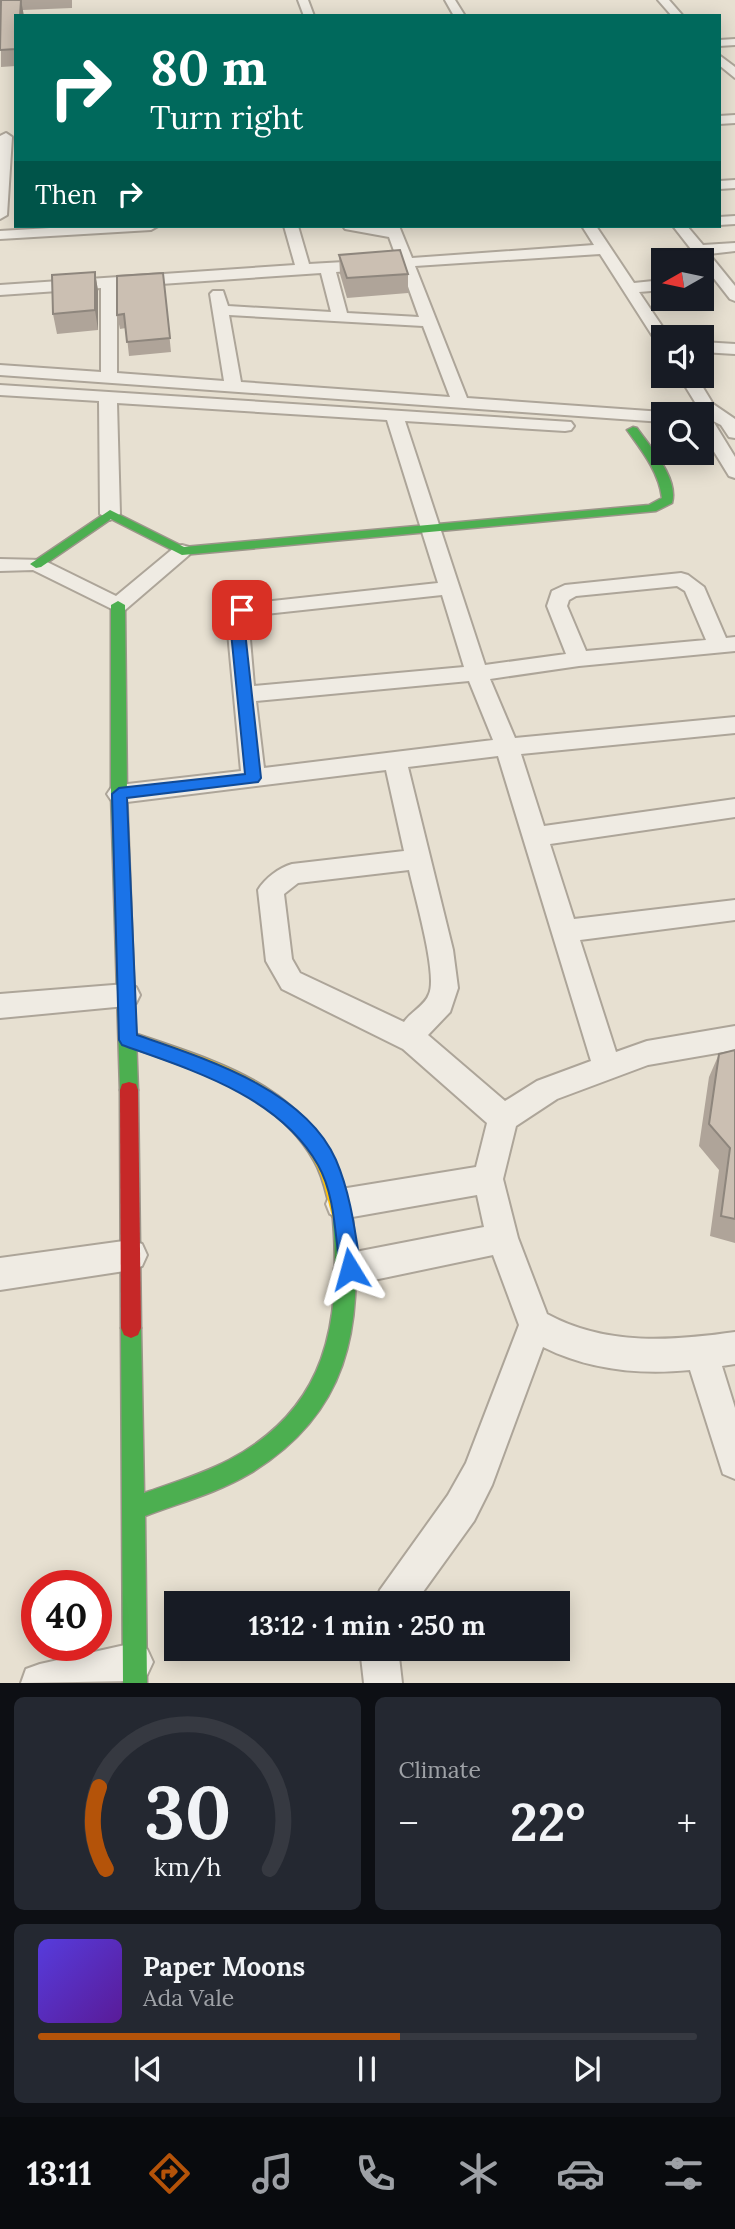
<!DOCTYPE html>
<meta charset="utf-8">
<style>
:root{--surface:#171b24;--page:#242831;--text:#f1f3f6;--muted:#9ea1a6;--line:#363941;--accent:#b45309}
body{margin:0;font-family:Lora,serif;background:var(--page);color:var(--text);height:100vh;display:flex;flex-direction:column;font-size:26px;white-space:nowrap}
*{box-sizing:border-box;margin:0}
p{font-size:23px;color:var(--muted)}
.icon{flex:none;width:38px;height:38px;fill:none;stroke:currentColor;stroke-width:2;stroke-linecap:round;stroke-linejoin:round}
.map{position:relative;height:1683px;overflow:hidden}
.sheet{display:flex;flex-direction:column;gap:14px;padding:14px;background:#0d0f14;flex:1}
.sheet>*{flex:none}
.guide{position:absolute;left:14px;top:14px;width:707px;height:214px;border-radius:0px;box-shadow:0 4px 18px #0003;background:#00695c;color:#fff;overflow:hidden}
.needle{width:46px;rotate:261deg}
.fabs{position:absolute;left:651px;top:248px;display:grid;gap:14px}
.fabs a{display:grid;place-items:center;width:63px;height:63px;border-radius:0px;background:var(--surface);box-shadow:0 4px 18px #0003;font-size:35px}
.speed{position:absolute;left:21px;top:1570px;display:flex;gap:14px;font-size:35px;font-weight:700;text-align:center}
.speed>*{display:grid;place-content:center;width:91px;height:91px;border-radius:50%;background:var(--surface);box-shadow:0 4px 18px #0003;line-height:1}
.speed .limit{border:10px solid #d22;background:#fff;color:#111}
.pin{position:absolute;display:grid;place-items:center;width:60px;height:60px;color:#fff;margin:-30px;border-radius:14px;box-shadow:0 4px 10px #0006}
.me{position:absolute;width:77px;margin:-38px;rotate:352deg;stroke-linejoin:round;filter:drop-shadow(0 0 5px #0008)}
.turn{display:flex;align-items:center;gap:24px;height:147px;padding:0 21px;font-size:32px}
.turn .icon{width:91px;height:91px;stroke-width:2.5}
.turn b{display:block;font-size:49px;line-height:60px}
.then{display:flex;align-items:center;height:66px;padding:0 21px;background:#0003;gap:14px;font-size:26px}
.big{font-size:52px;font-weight:700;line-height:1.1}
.sheet .card{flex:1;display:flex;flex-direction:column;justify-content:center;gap:10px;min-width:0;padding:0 24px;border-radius:10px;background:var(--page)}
.sheet .dial{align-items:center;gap:0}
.dial svg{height:182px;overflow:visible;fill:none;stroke:var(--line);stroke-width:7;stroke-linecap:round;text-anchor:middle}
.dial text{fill:var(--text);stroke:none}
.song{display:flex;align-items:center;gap:21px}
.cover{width:84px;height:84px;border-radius:10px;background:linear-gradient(135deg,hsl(250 70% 55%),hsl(270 70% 35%))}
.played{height:7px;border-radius:4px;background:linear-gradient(90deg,var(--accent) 55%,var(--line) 55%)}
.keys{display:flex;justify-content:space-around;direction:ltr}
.heat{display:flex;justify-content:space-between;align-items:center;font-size:38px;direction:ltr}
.sheet .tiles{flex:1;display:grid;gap:14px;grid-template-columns:1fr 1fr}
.card:last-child{grid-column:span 2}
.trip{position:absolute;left:164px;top:1591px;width:406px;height:70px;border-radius:0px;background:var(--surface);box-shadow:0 4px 18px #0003;font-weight:700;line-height:70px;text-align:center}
.dock{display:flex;height:112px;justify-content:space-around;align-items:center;background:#090b0e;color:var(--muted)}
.dock .icon{width:49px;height:49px}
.dock .current{color:var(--accent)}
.dock b{font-size:32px;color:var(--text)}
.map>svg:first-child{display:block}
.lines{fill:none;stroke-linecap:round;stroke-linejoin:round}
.street-casing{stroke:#ada599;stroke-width:4}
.fast-casing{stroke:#9c958a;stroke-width:3}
.slow-casing{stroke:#9c958a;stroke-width:3}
.jam-casing{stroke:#9c958a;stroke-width:3}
.street{fill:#efebe3;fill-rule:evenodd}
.fast{fill:#4caf50;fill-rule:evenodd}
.slow{fill:#ffc107;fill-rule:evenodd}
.jam{fill:#c62828;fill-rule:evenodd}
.wall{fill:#afa499}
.shaded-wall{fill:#8e867d}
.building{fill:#cbbfb2;stroke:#8e867d;stroke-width:2}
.route{fill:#1a73e8;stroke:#114b97;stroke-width:2}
</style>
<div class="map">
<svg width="735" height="1683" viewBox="0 0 735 1683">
<rect width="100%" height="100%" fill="#e7e0d1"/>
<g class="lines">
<defs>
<path id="street" d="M298 0H308L314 16H304Z
M445 0H455L465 16H454Z
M658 0H669L683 16H672Z
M735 39V45L719 46V40Z
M719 55 735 67V78L719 65Z
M735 115V123L719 124V116Z
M6 133 12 137 7 215 0 219V136Z
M735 180V188L719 189V181Z
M735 216V224L719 225V217Z
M83 226H158L151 230 0 239V231Z
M284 226H298L309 264 397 259 389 237 345 229 343 226 386 228 385 226H399L412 258 594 245 582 226H596L634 283 663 280V290L639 292 670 338H663V345L657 343 600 254 415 266 467 398 663 412 670 415H663V422L0 375V365L101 372V288L0 295V285L295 265ZM401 267 419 317 347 313 336 272ZM321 273 331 312 228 306 223 291H213L210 294 224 381 117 373V287ZM229 315 423 326 450 397 241 382Z
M673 226H687L703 245 735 243V251L709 254 735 286V301L730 299Z
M702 342 735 344V354L702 352Z
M679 376H696L713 404 735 419V438L729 437 721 425 713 421 735 457V478L729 476 702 432V415H697L698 407Z
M0 385 571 422 574 426 571 430 565 431 405 421 485 665 566 654 547 606 552 591 565 585 681 573 688 575 704 587 726 638 735 637V651L579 666 490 679 515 738 735 717V733L521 754 544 826 735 799V817L550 844 574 919 735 900V920L580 940 616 1052 647 1041 735 1026V1050L648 1065 557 1099 516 1126 503 1179 518 1238 547 1314C606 1346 671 1341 735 1332V1364L722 1366 735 1408V1479L723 1474 690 1370C640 1375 589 1370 543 1347L492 1485 474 1521 415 1603H374L380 1590 448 1495 466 1463 519 1325 493 1255 350 1285 339 1280 334 1269 339 1258 350 1253 484 1227 477 1195 341 1219 330 1214 326 1204 330 1194 341 1189 476 1167 487 1123 403 1049 282 989 266 961 258 890C265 878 279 868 292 864L404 851 386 770 119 803 111 800 107 794 111 788 119 785 241 771 227 622V615L235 605 438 583 387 420 117 403 120 514 110 520 100 514 99 401 0 395ZM677 586 685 591 706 640 586 651 567 606 569 600 576 596ZM442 595 464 667 254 686 248 616ZM469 681 493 740 264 768 256 701ZM498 756 591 1061 537 1081 505 1101 428 1035 450 1012 458 988 453 950 408 767ZM409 870C414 893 438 975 429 994 425 1006 410 1012 404 1022L300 973 292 959 284 894 298 883Z
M182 545 189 547 192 551 189 555 125 610 118 612 33 570 0 571V559L43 560 116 596 175 547Z
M126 984 136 987 140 995 136 1003 126 1006 0 1018V994Z
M131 1240 142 1244 147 1255 142 1266 131 1270 0 1290V1258Z
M134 1643 147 1649 153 1662 147 1675 134 1681 21 1683 26 1669 40 1664Z
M360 1648H398L402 1683H364Z"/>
<path id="fast" d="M633 427 637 428C650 447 679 478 672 503L656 511 182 555 111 519 41 567 36 568 30 564 110 510 184 547 649 505 662 498C659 472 642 451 627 430Z
M118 601 125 605 127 794 138 1090 136 1096 129 1098 122 1096 120 1090 111 794V605Z
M343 1210 350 1213 353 1220C363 1329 349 1414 249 1474 217 1493 179 1503 145 1516L147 1683H123L121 1328 124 1321 131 1318 138 1321 141 1328 144 1493C173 1483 202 1474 229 1460 328 1408 341 1323 333 1220L336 1213Z"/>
<path id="slow" d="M128 1031C215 1061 308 1084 342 1181 347 1194 356 1214 350 1227L343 1230 336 1227C327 1205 326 1181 314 1161 275 1091 192 1070 122 1044L119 1039 122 1034Z"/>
<path id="jam" d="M129 1082 136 1084 138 1090 141 1328 138 1335 131 1338 124 1335 121 1328 120 1090 122 1084Z"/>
</defs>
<use href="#street" class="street-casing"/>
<use href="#fast" class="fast-casing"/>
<use href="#slow" class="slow-casing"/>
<use href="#jam" class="jam-casing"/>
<use href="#street" class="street"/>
<use href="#fast" class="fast"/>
<use href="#slow" class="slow"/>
<use href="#jam" class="jam"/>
</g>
<path class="wall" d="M1 0H72V8L23 10 16 16V66L1 67Z
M339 255 408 274V293L347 298 340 274Z
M95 272 98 291V330L57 334 53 314Z
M163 273 171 352 129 356 126 328 120 329 117 315Z
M735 1050V1243L710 1236 719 1170 699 1146 709 1077 719 1054Z"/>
<path class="shaded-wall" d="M21 0 24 16H20Z
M95 272 98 291V330L95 310Z"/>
<path class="building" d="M1 0H21L20 16H16V49L0 50Z
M400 250 408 274 347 278 339 255Z
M95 272V310L53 314 52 275Z
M163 273 170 338 127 342 124 314 117 315V276Z
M735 1050V1219L721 1216 730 1148 709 1124 719 1054Z"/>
<path class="route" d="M242 606 248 610 244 616V622L261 778 258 782 127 798 137 1035C203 1058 305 1089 336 1160 351 1195 355 1232 361 1269L358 1276 350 1279 343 1276 340 1269C335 1235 335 1195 318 1165 279 1096 192 1070 122 1045L119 1040 112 794 119 788 245 774 230 622 232 612Z"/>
</svg>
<div class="fabs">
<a><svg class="needle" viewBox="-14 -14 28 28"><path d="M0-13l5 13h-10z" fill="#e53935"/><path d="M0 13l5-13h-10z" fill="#9ea1a6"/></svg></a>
<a><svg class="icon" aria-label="sound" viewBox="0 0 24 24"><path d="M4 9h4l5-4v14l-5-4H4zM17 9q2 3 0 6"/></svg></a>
<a><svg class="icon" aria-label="search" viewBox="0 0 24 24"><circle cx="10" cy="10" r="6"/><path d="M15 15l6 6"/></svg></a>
</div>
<div class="speed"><div class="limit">40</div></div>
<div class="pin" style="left:242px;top:610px;background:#d93025"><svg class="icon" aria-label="arrive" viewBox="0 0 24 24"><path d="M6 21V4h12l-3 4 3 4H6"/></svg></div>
<svg class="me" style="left:350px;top:1269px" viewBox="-20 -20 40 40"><path d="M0-17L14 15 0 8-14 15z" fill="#1a73e8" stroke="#fff" stroke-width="4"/></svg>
<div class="trip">13:12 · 1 min · 250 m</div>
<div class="guide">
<div class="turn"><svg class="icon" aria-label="right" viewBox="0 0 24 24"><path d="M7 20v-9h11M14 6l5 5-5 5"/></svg><div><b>80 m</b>Turn right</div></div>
<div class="then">Then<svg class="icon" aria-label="right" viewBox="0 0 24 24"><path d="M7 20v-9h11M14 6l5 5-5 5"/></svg></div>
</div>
</div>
<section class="sheet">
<div class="tiles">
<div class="card dial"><svg viewBox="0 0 100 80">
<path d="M14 69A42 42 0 1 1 86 69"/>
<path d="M14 69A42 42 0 0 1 11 33" stroke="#b45309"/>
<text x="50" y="56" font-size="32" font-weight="700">30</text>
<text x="50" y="72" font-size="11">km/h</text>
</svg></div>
<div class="card"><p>Climate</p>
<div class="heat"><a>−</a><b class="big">22°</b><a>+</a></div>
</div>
<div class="card">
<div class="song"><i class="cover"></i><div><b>Paper Moons</b><p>Ada Vale</p></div></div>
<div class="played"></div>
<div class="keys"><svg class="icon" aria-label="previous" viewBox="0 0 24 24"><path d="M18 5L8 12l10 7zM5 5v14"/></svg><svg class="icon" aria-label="pause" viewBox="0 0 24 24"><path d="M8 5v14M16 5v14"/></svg><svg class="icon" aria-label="next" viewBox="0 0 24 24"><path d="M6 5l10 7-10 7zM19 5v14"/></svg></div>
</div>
</div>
</section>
<nav class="dock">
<b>13:11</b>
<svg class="icon current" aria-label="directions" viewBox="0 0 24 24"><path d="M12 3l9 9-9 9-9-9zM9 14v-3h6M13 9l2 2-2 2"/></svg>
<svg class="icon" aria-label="music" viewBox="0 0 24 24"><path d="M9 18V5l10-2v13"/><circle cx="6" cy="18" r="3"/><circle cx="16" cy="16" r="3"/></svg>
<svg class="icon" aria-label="phone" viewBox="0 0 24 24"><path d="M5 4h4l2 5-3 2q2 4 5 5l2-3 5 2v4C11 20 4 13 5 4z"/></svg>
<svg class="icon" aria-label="climate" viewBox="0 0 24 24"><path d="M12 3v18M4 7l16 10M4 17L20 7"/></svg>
<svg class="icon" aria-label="car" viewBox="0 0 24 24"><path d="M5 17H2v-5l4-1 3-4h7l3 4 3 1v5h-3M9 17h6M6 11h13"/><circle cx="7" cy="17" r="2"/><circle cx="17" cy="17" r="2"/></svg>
<svg class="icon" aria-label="filters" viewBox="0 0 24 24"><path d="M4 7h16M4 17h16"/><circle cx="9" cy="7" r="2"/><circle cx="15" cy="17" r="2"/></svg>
</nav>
